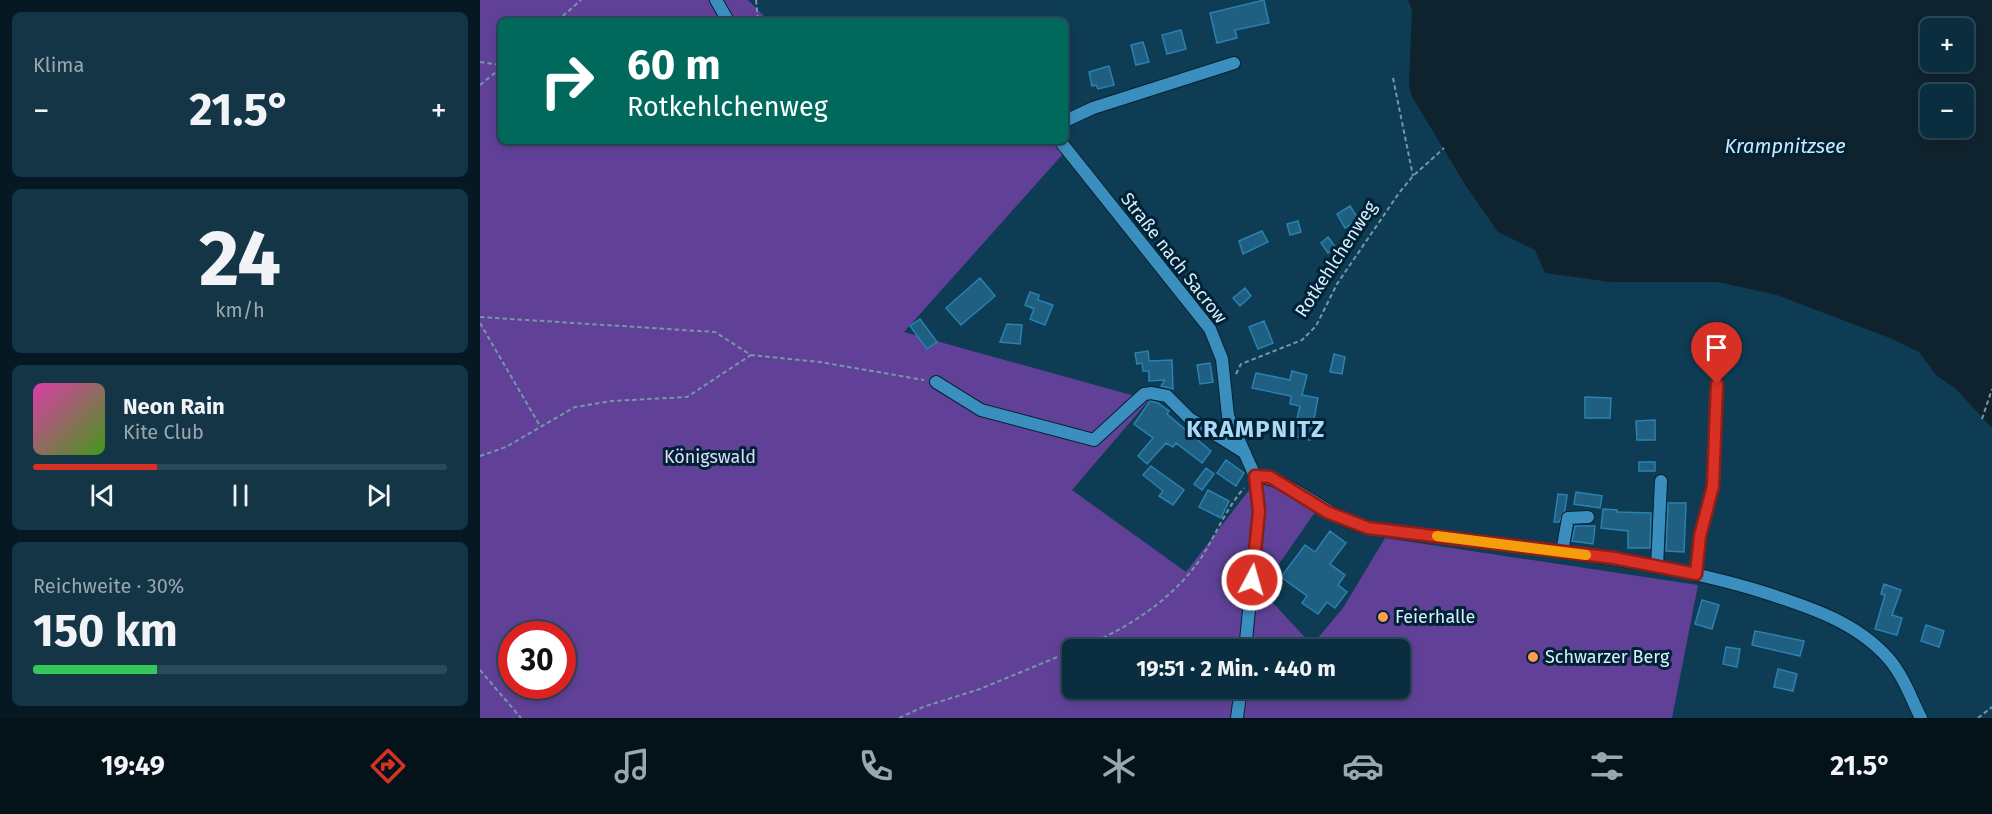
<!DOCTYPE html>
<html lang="de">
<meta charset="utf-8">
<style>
:root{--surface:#0a2d3f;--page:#133546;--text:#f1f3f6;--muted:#99a8b0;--line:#2a4959;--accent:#d93025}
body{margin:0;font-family:"Fira Sans",sans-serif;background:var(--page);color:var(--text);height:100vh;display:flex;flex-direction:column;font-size:22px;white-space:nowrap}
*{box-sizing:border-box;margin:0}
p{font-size:20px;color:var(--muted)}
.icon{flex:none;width:33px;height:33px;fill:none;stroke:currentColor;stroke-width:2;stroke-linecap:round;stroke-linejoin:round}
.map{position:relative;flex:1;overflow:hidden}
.sheet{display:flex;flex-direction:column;gap:12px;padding:12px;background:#061923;width:480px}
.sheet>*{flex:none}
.banner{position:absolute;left:18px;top:18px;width:570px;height:126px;border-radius:9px;box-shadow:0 3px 9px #0003,0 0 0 2px var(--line);background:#00695c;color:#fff;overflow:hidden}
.tools{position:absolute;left:1440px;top:18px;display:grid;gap:12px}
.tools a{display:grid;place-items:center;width:54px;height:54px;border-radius:9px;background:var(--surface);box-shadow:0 3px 9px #0003,0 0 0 2px var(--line);font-size:30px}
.speed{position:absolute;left:18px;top:621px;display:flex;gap:12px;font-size:30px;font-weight:700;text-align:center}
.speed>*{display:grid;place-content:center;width:78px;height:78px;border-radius:50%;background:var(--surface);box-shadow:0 3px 9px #0003,0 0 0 2px var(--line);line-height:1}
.speed .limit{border:9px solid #d22;background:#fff;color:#111}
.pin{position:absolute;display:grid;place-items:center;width:51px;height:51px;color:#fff;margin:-62px -26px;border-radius:50% 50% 50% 0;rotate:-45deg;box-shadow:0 0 6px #0007}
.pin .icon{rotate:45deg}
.me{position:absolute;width:66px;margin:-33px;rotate:6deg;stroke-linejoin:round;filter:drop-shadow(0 0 4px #0008)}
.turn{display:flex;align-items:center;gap:21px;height:126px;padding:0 30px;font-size:27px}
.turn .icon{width:78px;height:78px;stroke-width:2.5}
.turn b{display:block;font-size:42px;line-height:51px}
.big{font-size:45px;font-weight:700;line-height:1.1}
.sheet .tile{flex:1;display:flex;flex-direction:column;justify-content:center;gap:9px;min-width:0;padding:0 21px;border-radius:9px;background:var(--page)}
.sheet .dial{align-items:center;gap:0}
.dial b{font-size:78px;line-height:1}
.song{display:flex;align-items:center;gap:18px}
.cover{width:72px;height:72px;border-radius:9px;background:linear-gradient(135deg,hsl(320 70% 55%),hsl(100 70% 35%))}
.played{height:6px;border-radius:3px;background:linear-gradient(90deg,var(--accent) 30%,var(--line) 30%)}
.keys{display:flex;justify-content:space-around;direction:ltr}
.heat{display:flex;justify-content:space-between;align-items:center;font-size:33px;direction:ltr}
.charge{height:9px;border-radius:4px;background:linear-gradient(90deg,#34c759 30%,var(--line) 0)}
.trip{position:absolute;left:582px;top:639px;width:348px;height:60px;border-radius:9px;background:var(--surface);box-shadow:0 3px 9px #0003,0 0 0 2px var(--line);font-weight:700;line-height:60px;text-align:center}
.tab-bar{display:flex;height:96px;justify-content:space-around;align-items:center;background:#041219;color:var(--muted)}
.tab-bar .icon{width:42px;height:42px}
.tab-bar .on{color:var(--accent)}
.tab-bar b{font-size:27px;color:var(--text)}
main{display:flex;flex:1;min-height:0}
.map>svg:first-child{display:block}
.green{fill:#604197;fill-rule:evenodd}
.water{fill:#0f232e;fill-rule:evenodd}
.building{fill:#1e5f82;stroke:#2b81af;stroke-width:1.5}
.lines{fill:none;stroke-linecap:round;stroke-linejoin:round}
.minor-casing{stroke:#072130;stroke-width:14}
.path{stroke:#7597ab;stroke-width:2;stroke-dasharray:4.5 3;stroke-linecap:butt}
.minor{stroke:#3b8fbe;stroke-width:12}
.route-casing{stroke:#8d1f18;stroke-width:15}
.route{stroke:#d93025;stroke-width:10}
.slow{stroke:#f59e0b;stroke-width:10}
.poi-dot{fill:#fc9d53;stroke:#002234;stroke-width:2}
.labels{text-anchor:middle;stroke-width:6;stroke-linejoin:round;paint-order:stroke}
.street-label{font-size:18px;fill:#d8efff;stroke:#002234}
.park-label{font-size:18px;fill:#e1daf7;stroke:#002234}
.poi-label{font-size:18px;fill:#d8efff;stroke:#002234;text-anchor:start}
.water-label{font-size:20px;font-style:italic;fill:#cbe8fb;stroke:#002234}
.district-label{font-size:24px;font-weight:bold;letter-spacing:1.5px;fill:#aad9f7;stroke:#002234}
</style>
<main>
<section class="sheet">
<div class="tile"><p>Klima</p>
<div class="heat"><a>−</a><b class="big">21.5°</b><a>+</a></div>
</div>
<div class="tile dial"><b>24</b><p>km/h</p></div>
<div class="tile">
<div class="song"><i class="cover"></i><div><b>Neon Rain</b><p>Kite Club</p></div></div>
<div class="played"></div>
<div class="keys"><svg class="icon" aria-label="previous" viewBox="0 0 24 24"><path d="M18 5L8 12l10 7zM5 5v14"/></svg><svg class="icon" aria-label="pause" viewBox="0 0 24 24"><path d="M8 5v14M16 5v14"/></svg><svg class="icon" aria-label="next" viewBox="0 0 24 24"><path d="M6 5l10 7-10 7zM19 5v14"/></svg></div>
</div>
<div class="tile"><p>Reichweite · 30%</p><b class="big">150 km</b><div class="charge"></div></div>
</section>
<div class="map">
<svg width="1512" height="718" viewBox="0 0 1512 718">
<rect width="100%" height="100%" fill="#0e3c54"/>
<path class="green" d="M0 0H268L285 17 299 21H21V141L585 139 591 145 424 332 669 400 592 490 706 572 786 468 842 502 781 590 832 645 863 608 905 538 1218 585 1192 718H0ZM32 634H82V686H32ZM592 650H920V688H592Z"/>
<path class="water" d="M928 0H1512V428L1476 389 1456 375 1439 352 1410 338 1297 295 1238 282H1131L1065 273 1055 250 1018 232 986 186 931 95 929 83 932 10ZM1450 28H1484V62H1450ZM1450 94H1484V128H1450Z"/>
<path class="building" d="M784 0 789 23 755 30 757 38 737 43 730 13Z
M701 30 706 49 687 54 682 35Z
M663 42 669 62 656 65 651 45Z
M629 66 634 85 618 89 616 85 612 86 609 72Z
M870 206 879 220 865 228 857 214Z
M818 221 821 232 810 235 807 224Z
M782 231 788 242 763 254 759 241Z
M848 237 856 248 848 253 841 243Z
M500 278 515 296 481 325 466 308Z
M765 288 771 296 760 306 753 298Z
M550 292 559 295 558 300 573 305 565 325 550 319 554 309 545 305Z
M440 319 457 342 447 349 430 326Z
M784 321 793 343 778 349 769 327Z
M527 324 542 325 540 344 520 342Z
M1228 343 1246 344 1244 370 1227 369Z
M668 351 669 361 692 360 693 389 681 386 685 380 669 381V371H663L662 363 657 364 655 353Z
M854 354 865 357 862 374 850 372Z
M730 363 733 382 720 384 717 365Z
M812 371 827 375 822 395 838 398 830 440 813 436 820 406 810 404 811 396 772 388 776 373 810 380Z
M1105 397 1131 398 1130 418H1105Z
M670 401 678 403 689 411 687 414 731 451 722 463 696 443 693 447 686 443 667 464 658 456 673 438 654 424Z
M1175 420V440H1157L1156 421Z
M746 460 764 473 756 486 737 473Z
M1159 462H1175V471H1159Z
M671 466 704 490 693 505 679 496 683 491 663 475Z
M726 468 734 474 722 490 714 484Z
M728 490 749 501 741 518 719 507Z
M1096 492 1122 496 1120 508 1094 504Z
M1078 494 1087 495 1085 510 1079 522H1074Z
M1188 503H1206L1204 552 1186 551Z
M1123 509 1137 510V512L1171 513 1170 548H1148V531L1121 528Z
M1095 526H1115L1113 544 1092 541Z
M850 531 866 543 850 564 865 575 858 585 867 592 855 608 847 602 838 614 822 603 827 596 801 577 825 545 835 552Z
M1404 584 1421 590 1412 615 1422 618 1417 635 1395 629 1405 595 1401 594Z
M1222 600 1239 605 1232 629 1215 624Z
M1446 625 1464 631 1459 647 1441 641Z
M1275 631 1324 641 1320 656 1272 645Z
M1246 647 1260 649 1257 667 1243 664Z
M1298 669 1317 674 1313 691 1294 687Z"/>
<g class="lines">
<defs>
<path id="minor" d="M236 0 248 21
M585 121 613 108 754 63
M580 141 730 329 742 359 748 416 775 476 779 511 765 650
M456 382 501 410 614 440 664 394 671 393 687 396 709 418 765 453
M775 476C816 480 848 520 890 528 923 534 957 536 989 540 1091 553 1192 563 1289 594 1332 608 1377 623 1408 658 1423 675 1431 698 1441 718
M1082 552 1088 518 1108 517
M1177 567 1181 481
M1216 575 1220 536 1233 486 1237 384
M757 718 761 688"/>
</defs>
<use href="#minor" class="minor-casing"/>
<path class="path" d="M276 0 278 21
M77 21 101 0
M0 62 21 65
M913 78 933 176
M0 85 21 68
M0 317 235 332 271 355 340 362 444 380
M0 323 60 426
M756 374 761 364 822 340 836 326 857 284 919 193 933 176 964 148
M1502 419 1512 389
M0 456 26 447 95 407 131 401 207 397 271 355
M595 650C644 631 694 600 723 555 737 532 746 509 764 488
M0 670 41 718
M419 718 443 707 500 689 592 651
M1498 718 1512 707"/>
<use href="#minor" class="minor"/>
</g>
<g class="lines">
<defs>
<path id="route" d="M772 580 779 511 775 476 790 477 847 512 888 528 1134 558 1216 574 1220 536 1233 486 1237 384"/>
</defs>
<use href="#route" class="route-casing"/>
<use href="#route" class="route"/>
<path class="slow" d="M957 536 1106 555"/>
</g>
<g class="poi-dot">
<circle cx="903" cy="617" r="6"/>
<circle cx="1053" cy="657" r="6"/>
</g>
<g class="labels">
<g class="street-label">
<text transform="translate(694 258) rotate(52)" y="6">Straße nach Sacrow</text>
<text transform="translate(856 259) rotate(-57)" y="6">Rotkehlchenweg</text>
</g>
<g class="park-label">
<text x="230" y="463">Königswald</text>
</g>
<g class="poi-label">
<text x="915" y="623">Feierhalle</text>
<text x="1065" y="663">Schwarzer Berg</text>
</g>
<g class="water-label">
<text x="1305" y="153">Krampnitzsee</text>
</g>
<g class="district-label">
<text x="776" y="437">KRAMPNITZ</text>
</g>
</g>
</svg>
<div class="tools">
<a>+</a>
<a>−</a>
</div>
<div class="speed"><div class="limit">30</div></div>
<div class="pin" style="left:1237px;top:384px;background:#d93025"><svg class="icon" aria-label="arrive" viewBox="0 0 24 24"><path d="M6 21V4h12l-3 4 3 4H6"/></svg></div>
<svg class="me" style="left:772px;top:580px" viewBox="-20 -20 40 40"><circle r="17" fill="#d93025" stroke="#fff" stroke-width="3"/><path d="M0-11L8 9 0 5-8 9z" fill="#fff"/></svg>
<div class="trip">19:51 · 2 Min. · 440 m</div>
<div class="banner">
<div class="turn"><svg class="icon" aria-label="right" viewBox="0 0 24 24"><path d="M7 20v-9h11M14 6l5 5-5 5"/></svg><div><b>60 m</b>Rotkehlchenweg</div></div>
</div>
</div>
</main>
<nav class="tab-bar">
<b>19:49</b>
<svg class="icon on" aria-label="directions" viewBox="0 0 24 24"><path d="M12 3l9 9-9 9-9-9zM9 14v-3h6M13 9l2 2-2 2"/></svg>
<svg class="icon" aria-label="music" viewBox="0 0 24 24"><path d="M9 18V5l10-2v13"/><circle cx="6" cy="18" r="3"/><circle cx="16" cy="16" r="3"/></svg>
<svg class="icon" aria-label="phone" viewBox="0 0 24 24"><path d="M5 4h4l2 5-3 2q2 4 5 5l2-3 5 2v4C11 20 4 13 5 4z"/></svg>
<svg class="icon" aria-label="climate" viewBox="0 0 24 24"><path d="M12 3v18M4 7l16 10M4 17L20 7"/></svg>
<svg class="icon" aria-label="car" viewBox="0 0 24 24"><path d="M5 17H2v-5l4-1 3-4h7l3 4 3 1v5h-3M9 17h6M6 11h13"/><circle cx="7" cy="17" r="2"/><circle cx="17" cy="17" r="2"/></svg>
<svg class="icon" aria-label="filters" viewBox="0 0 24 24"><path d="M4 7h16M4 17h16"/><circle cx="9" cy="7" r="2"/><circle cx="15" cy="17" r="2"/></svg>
<b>21.5°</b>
</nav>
